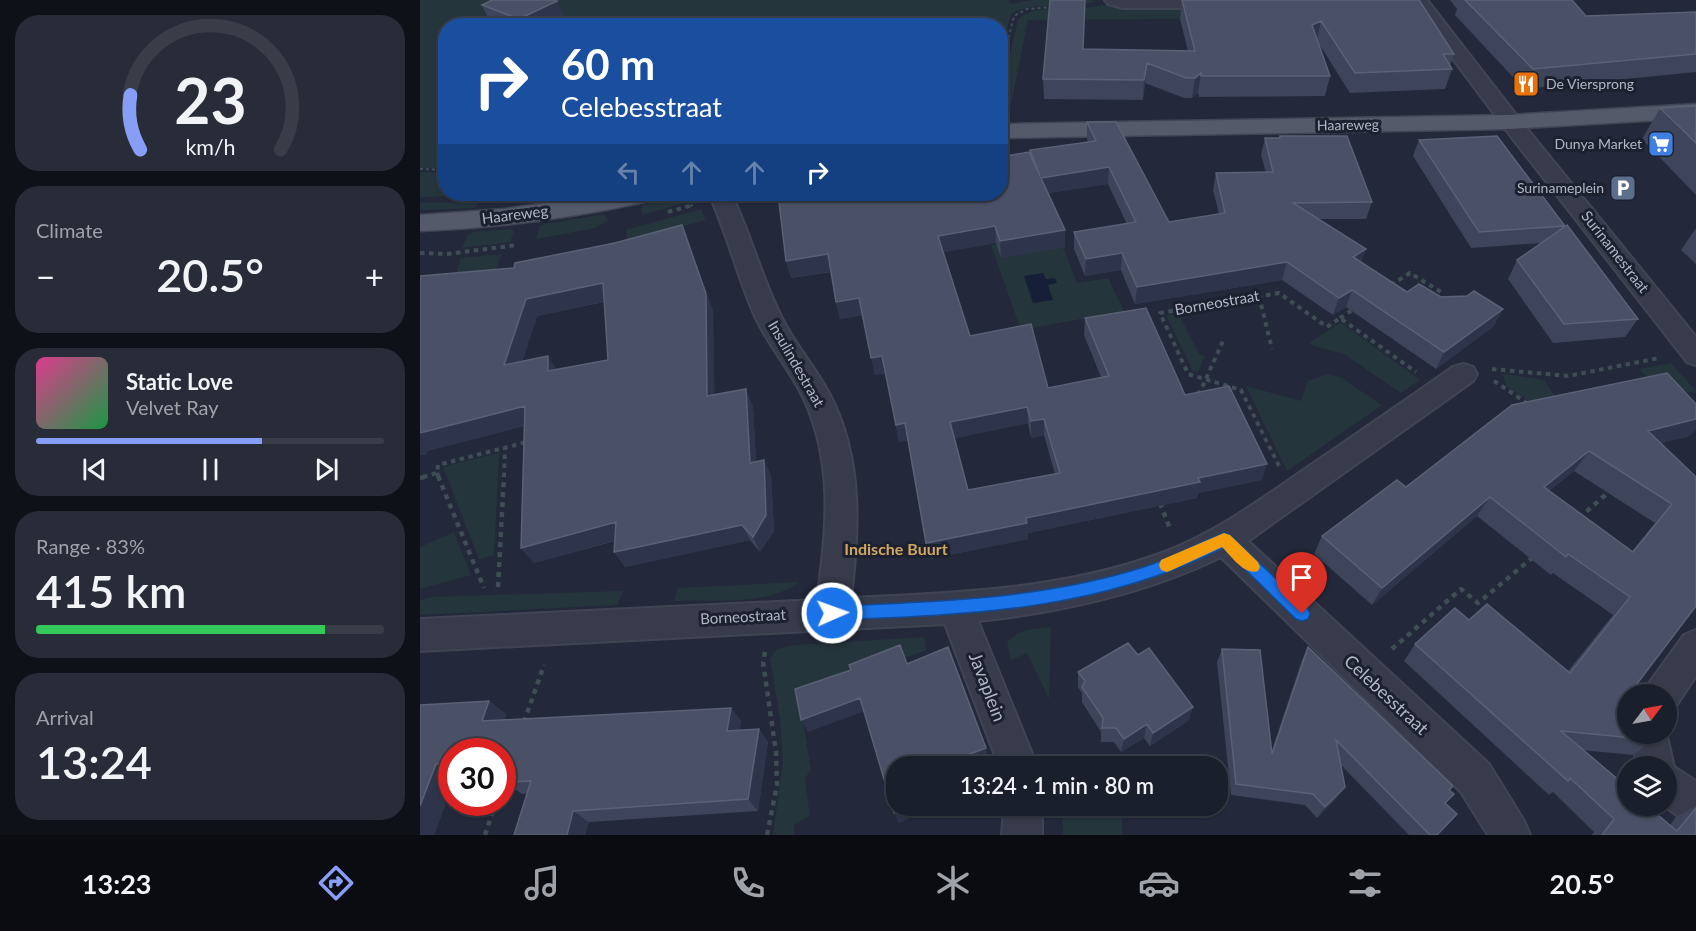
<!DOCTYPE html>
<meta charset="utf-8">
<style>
:root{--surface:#1a1f2c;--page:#272c38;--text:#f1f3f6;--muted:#9fa2a9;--line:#383d48;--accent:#889ef6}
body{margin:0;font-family:Lato,sans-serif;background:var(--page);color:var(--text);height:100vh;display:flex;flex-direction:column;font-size:22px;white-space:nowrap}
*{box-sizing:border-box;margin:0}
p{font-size:20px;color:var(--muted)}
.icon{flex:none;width:33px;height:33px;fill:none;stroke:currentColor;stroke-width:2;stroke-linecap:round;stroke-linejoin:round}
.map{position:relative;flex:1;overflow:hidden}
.side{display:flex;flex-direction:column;gap:15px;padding:15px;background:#0e1118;width:420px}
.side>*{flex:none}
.banner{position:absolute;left:18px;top:18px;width:570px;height:183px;border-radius:24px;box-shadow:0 2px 4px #0004,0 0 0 2px var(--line);background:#1a4fa0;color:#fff;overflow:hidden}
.needle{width:39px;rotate:58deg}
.buttons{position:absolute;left:1197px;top:684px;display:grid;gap:12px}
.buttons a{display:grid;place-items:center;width:60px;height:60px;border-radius:50%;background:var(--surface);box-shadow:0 2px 4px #0004,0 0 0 2px var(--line);font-size:30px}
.speed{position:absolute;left:18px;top:738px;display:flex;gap:12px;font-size:30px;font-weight:700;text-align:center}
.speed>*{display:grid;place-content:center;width:78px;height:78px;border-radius:50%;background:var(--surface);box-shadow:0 2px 4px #0004,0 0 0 2px var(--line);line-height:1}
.speed .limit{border:9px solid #d22;background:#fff;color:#111}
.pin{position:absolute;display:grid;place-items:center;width:51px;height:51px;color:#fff;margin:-62px -26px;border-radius:50% 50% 50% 0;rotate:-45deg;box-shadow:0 0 6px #0007}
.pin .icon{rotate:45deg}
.me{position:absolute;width:66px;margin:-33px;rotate:88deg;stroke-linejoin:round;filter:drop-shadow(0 0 4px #0008)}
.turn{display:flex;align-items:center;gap:21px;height:126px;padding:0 24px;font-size:27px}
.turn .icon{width:78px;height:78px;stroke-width:2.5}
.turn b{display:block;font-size:42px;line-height:51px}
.lanes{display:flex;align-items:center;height:57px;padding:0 24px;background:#0003;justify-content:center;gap:30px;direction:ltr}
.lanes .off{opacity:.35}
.big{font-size:45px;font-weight:600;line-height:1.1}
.side .tile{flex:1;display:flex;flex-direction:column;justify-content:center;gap:9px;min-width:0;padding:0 21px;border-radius:24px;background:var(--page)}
.side .dial{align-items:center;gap:0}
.dial svg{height:156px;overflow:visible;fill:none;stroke:var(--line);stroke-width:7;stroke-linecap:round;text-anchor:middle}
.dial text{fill:var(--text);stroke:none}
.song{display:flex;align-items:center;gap:18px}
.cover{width:72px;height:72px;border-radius:9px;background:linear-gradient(135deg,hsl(330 70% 55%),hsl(140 70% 35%))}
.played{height:6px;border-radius:3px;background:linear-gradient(90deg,var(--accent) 65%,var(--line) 65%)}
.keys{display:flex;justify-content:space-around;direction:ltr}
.heat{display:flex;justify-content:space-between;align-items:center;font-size:33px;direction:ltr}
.charge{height:9px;border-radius:4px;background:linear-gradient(90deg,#34c759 83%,var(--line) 0)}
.trip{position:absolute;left:466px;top:756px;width:342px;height:60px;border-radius:24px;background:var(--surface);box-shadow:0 2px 4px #0004,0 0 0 2px var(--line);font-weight:600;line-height:60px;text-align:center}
.dock{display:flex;height:96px;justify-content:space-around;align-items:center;background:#0a0c12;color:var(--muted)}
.dock .icon{width:42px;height:42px}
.dock .selected{color:var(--accent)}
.dock b{font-size:27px;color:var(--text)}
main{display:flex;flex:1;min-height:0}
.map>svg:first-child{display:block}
.green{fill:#25353c}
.water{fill:#171e38}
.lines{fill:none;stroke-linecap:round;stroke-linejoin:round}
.minor-casing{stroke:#404554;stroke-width:4}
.primary-casing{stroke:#404554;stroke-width:3}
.path-far2{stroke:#3e4e54;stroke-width:2;stroke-dasharray:3 3;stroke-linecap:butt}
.path-far1{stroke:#3e4e54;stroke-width:4;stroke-dasharray:4.5 4.5;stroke-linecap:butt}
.path{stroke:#3e4e54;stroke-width:4.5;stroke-dasharray:5 5;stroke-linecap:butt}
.minor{fill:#373b4b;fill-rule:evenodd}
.primary{fill:#555a6b;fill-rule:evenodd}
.wall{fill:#3e455a;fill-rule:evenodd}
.shaded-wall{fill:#2e3449}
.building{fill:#4a5166;stroke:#5a6175;stroke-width:1.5;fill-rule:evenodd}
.route{fill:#1a73e8;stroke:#114b97;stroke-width:1.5}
.slow{fill:#f59e0b}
.labels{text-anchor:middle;stroke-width:6;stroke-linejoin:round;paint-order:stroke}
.far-poi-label{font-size:14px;fill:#b2b6c7;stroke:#1c2130;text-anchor:end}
.far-street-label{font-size:14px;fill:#b2b6c7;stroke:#1c2130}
.street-label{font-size:15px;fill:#b2b6c7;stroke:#1c2130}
.neighbourhood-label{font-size:16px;font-weight:bold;fill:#d2a762;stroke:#1c2130}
.near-street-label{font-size:18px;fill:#b2b6c7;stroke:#1c2130}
</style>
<main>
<section class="side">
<div class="tile dial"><svg viewBox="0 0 100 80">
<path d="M14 69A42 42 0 1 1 86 69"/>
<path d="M14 69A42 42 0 0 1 9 41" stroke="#889ef6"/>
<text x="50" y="56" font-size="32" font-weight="700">23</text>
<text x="50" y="72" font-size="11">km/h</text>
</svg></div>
<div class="tile"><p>Climate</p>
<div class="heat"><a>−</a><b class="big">20.5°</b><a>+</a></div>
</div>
<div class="tile">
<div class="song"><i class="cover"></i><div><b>Static Love</b><p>Velvet Ray</p></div></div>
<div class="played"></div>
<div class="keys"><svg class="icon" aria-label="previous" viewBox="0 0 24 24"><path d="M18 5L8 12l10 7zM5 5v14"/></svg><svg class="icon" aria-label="pause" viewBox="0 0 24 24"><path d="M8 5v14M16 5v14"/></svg><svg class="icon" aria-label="next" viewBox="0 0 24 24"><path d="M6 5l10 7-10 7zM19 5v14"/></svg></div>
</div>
<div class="tile"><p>Range · 83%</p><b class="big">415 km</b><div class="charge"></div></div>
<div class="tile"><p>Arrival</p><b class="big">13:24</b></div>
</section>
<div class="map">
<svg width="1276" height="835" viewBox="0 0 1276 835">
<rect width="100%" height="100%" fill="#23293b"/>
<path class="green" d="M0 0H588L591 4 612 0H673V2C647 10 614 0 591 14L581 53 580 26H26L25 168H0Z
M682 5 695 8 969 6 860 18 608 20 589 115H581V93L598 20C612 2 660 12 682 5Z
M0 172 25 173 26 194H89L0 197Z
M264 194H269L277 199 223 215 221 210 223 205Z
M58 202 55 208 0 210V203Z
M281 209 286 220 207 241 206 230Z
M184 214 188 220 176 228 116 239 120 225Z
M92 229 94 232 90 242 42 248 48 235 53 232Z
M571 245H577L581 258 643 247 657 283 688 278 704 311 601 330Z
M82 254 76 269 36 274 41 258Z
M758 313 779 354 785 356 778 372 773 371 746 315Z
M921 323 1000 380 981 393 924 354 891 345 890 342Z
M1251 363 1276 391 1246 397 1219 369Z
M907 374 920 377 962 405 867 471 826 386 881 401 888 381Z
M1083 374 1124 380 1145 411 1119 407 1086 386Z
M79 453 74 555 59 559 23 467Z
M34 532 51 575 0 589V547Z
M379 582C349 606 291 600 254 601L258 588Z
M203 591 197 605 0 615V600L12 597Z
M631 627 629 699 607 653 591 660 587 643C598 628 614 629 631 627Z
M504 637 506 650 379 700 391 769 385 778 390 816 374 825V835H353L363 763 360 719 350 659 357 649 375 645Z
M643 814 702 815V835H643Z"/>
<path class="water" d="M623 273 626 279 635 278 637 283 628 285 633 300 613 303 604 276Z"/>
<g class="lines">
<defs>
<path id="minor" d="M685 0H809L811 3 808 7 802 8H703L688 4Z
M989 0H1007L1108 130 1276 337V365L1267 362 1093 139Z
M289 194H311C331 234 341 277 361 316 375 345 397 369 411 397 443 461 439 529 431 598 534 593 641 590 739 554 794 534 840 500 888 467 936 434 985 401 1033 367L1043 364 1053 367 1057 374 1053 381 828 541 1069 764 1104 821 1110 835H1068L1041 792 801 557C725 594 642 612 558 621L617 766H579L525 624 0 651V619L397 600C407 531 414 462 383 397 369 368 347 344 334 314 317 275 307 233 289 194Z
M1276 630V676L1256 706 1246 710V694H1225L1230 682 1264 635Z
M1246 732 1254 767 1276 781V824L1262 819 1244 806H1246V766H1217L1211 734H1246Z
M584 806H622V835H582Z"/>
<path id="primary" d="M1276 104V118L1089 129 580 138V124L1089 115Z
M188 194H238L234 200 225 202C151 218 76 228 0 231V215L85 209Z"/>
</defs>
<use href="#minor" class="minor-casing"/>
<use href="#primary" class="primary-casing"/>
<path class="path-far2" d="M580 73 594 16 607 9 633 7
M0 169 26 170
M270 206 273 205"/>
<path class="path-far1" d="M248 212 273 205
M0 253 27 254 98 245
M971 285 990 273 1021 292
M839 296 852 349
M920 318 934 309
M1072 369 1148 376 1239 358
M1074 381 1110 405
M777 393 780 392 803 341
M859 466 821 390 768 374 740 313 859 293 907 327 920 318 996 372
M17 473 19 477
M3 477 17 473 18 465 107 442
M84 477 85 448"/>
<path class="path" d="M18 476 64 588
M0 478 8 476
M740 503 750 529
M1159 518 1190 491
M78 587 84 476
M972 649 1041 589 1058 603 1112 558
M345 652 343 662 356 752 357 785 347 835
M104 722 124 665
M82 785 88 769
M65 835 76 802"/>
<use href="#minor" class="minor"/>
<use href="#primary" class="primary"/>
</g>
<path class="wall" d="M762 0H999L1034 54 1030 65 1032 69 1025 89 930 93 898 42 910 76 905 96 779 97 778 93 772 98H764L725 83 723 100 624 99 623 79 664 49 768 51 760 19Z
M1030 0H1152L1166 16 1276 12V72L1104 89 1035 15 1037 9Z
M137 1 144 19 130 26H79L70 22 62 5Z
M1276 106V195L1222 139 1240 108Z
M667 122 749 222 799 214 793 190 796 173H846L841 155 845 138H859L860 136 952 202 946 219H899L941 262 987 292 1021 297 1074 326 1016 369 926 307 913 315 862 280 715 304 701 270 665 276 654 249V232L707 224 688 184 628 193 645 230V247L581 258 576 243 523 252 550 336 628 388 681 377 664 335 665 318 765 395 842 480 778 493 777 498 608 533V539L509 559 488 440 479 442 466 373 455 375 443 315 420 319 416 302 411 272 371 278 366 261 610 154V150L668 142 667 139ZM608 423 611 438 624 435 635 474 548 490 535 438Z
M999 140 1145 226 1144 228 1218 319 1205 337 1133 343 1088 279 1097 260 1121 243 1051 248 993 156Z
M262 225 293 311 294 395 333 406 336 462 344 460 351 476 354 531 340 552 330 540 205 567 194 552 195 541 114 563 101 548 104 426 7 451V454L0 455 94 268ZM184 302 188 360 136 369 102 362 117 316Z
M1276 228V264L1261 250Z
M1092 405 1270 436 1241 443 1276 477 1216 685 1233 740 1213 755 1162 750 1250 825 1256 817 1276 806V835H1171L1174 832 1133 792 1129 795 984 661 995 644 1049 620 1148 671 1193 615 1133 573 1131 575 1057 516 952 605 894 554 902 536 986 487ZM1154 471 1235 523 1212 551 1129 491Z
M888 647 1029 790 1017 835H989L921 765 917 798 897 818 885 805 811 795 797 662 802 649 852 750 882 660Z
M718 655 773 707 768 721 730 746 724 738 701 752 694 742H681V732L662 702V693L658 687V672Z
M69 701 86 714 84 720 311 708 321 721 319 730 339 729 348 742 338 811 169 822 165 835H94L107 793 102 794 85 782 88 772H82V752H32V786L14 835 0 705Z"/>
<path class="shaded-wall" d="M137 1 144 19 130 26H103L99 19Z
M901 21 897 40 892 25Z
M727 63 725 83 723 100 724 80Z
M781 73 778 93 772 98 775 78Z
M689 167 688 184 621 194V178Z
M262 225 293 311 295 413 287 396Z
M575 226 576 243 520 253 518 236Z
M645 230V247L581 258 580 241Z
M946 249 940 266 933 257Z
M702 253 701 270 665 276 666 259Z
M408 254 413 271 371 278 366 261Z
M867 262 862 280 715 304 717 287Z
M183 283 192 300 117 316 96 382 84 365 106 299Z
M932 290 926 307 913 315 919 298Z
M439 298 443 315 420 319 416 302Z
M1083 309 1074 326 1016 369 1024 352Z
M128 356 139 373 128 371Z
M462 356 466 373 455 375 451 358Z
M326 389 333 406 337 479 330 463Z
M105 406 116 423 7 451V454L0 455V433Z
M607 407 608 423 533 439 530 422Z
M624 419V435L611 438V421Z
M1276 419V430L1270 436 1212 451 1228 431Z
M485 423 489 440 479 442 476 425Z
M1169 451 1154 471 1110 506 1124 487Z
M344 460 351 476 354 531 340 552 333 537Z
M847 464 842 480 778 493 777 498 608 533V539L509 559 506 543 606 518 778 478Z
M1070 497 1057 516 952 605 962 588Z
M196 522 207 537 114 563 101 548Z
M322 525 330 540 205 567 194 552Z
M440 698 445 711 388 732 381 720Z
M69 701 86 714 79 734 62 721Z
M773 707 768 721 730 746 733 733Z
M311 708 321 721 317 744 307 731Z
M727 724 724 738 701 752 704 739Z
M339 729 348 742 338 811 328 799Z
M566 748 568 760 551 766H545L542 757Z
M16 764 32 773V786L14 835H0V806Z
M925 787 917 798 897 818 905 807Z
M490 806H519L479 823 474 813Z
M153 811 169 822 165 835H147Z"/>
<path class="building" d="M72 0H134L137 1 99 19 62 5Z
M630 0H665L663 49 775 51 762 0H999L1034 54H1023L1032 69 935 73 901 21 892 25 910 76H781V73L775 78H766L727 63 724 80 623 79Z
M1045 0H1152L1166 16 1276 12V54L1113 69Z
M1276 106V143L1240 108Z
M667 122H696L749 222 805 213 796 173 853 172 845 138H860V136H927L952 202 873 203 946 249 933 257 987 292 999 284 1021 297 1047 296 1054 291 1083 309 1024 352 932 290 919 298 867 262 717 287 702 253 666 259 654 232 716 222 689 167 621 178 645 230 580 241 575 226 518 236 550 336 611 324 628 388 689 376 665 318 726 308 765 395 809 386 847 464 778 478 780 482 606 518 607 523 506 543 485 423 476 425 462 356 451 358 439 298 416 302 408 254 366 261 358 194H580V157L609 152 620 176 610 150 676 141ZM607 407 611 421 624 419 640 473 548 490 530 422Z
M1077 136 1145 226 1059 232 999 140Z
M262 225 286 294 287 396 326 389 330 463 344 460 346 515 333 537 322 525 194 552 196 522 101 548 105 406 0 433V276L94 268 95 263 195 243ZM183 283 188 360 128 371V356L84 365 106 299Z
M1147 225 1218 319 1144 324 1097 260Z
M1247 373 1276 404V419L1228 431 1276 477V606L1216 685 1218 694H1208V734H1231L1233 740 1141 731 1208 788V806H1227L1257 831 1276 808V835H1182L1194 819 1150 778 1148 781 995 644 1035 608 1049 620 1067 604 1150 673 1210 597 1148 554 1146 557 1070 497 962 588 902 536 977 480 986 487 1092 405ZM1169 451 1252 504 1213 552 1124 487Z
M708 643 718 655 729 648 773 707 733 733 727 724 704 739 696 728H682L683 718 662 687 665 681 658 672Z
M480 645 487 664 528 647 566 748 542 757 546 766H477V806H490L474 813 440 698 381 720 375 689 431 670 429 665Z
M888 647 1033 786 1029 790 1034 794 1025 803 1037 814 1017 835H1010L916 740 925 787 905 807 893 794 816 784 802 649 840 650 852 754Z
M69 701 62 721 311 708 307 731 339 729 328 799 153 811 147 835H94L111 781 85 782 93 758 82 759V752H32V762L16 764 0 806V705Z"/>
<path class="route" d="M804 533 810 535 888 609 890 614 888 619 882 621 876 619 803 548C678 611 548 615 412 620L406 618 404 613 406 608 412 606C517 602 623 599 724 567 752 558 777 543 804 533Z"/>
<path class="slow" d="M804 533 810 535 838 562 840 567 838 571C825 576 811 556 802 547L752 570 747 572 741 570 739 565 741 560Z"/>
<defs>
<symbol id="restaurant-square" viewBox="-11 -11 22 22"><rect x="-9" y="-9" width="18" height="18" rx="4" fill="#e8710a" stroke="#1c2130"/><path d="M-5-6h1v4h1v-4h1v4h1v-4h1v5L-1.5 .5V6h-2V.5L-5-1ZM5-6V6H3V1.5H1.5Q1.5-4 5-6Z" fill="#fff"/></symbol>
<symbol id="supermarket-square" viewBox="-11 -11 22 22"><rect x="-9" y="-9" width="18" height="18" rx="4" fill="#3f7fe0" stroke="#1c2130"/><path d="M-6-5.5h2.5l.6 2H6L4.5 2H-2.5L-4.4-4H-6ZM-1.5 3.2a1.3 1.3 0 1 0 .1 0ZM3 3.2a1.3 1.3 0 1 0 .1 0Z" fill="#fff"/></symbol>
<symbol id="parking-square" viewBox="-11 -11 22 22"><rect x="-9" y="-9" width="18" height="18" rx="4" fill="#5c6f8a" stroke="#1c2130"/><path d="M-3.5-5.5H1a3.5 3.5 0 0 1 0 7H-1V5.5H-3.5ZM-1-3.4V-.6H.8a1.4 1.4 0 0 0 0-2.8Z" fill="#fff"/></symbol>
</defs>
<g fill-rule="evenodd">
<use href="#restaurant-square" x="1091" y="69" width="30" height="30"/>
<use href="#supermarket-square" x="1226" y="129" width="30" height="30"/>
<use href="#parking-square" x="1188" y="173" width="30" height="30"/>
</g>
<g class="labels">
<g class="far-poi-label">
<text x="1126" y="89" text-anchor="start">De Viersprong</text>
<text x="1222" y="149">Dunya Market</text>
<text x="1184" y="193">Surinameplein</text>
</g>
<g class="far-street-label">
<text transform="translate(928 125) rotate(-1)" y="5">Haareweg</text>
</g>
<g class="street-label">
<text transform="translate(95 215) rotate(-7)" y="5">Haareweg</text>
<text transform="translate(1195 252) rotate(52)" y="5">Surinamestraat</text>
<text transform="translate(797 303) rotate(-10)" y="5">Borneostraat</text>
<text transform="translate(376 364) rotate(60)" y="5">Insulindestraat</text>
<text transform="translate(323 617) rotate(-3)" y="5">Borneostraat</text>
</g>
<g class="neighbourhood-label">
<text x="476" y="555">Indische Buurt</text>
</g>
<g class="near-street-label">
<text transform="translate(567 687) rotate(69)" y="6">Javaplein</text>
<text transform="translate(966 695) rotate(43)" y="6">Celebesstraat</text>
</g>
</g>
</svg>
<div class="buttons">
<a><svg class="needle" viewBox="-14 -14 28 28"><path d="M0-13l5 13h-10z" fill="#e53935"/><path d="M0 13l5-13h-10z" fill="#9fa2a9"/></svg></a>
<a><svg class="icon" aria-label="layers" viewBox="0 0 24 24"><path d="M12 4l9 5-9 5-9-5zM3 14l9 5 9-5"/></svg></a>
</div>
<div class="speed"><div class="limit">30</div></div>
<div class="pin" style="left:882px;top:614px;background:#d93025"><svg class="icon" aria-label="arrive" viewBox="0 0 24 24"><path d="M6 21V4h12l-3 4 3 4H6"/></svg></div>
<svg class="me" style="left:412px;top:613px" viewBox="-20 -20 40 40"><circle r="17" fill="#1a73e8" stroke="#fff" stroke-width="3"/><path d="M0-11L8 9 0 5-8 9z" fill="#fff"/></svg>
<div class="trip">13:24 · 1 min · 80 m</div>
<div class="banner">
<div class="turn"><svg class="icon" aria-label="right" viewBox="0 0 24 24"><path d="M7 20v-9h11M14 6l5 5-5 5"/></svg><div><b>60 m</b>Celebesstraat</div></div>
<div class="lanes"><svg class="icon off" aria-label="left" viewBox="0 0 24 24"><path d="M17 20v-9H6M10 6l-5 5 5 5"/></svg><svg class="icon off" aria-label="ahead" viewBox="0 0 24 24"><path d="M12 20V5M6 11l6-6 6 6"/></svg><svg class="icon off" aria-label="ahead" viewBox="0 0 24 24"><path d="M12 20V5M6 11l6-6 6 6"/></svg><svg class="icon" aria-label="right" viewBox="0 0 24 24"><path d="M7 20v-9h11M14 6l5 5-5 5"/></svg></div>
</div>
</div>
</main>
<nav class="dock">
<b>13:23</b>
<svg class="icon selected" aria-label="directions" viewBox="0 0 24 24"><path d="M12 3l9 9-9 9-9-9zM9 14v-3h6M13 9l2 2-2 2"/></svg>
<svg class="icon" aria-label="music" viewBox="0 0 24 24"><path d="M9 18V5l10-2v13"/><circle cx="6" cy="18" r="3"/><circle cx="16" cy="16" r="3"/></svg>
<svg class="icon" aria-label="phone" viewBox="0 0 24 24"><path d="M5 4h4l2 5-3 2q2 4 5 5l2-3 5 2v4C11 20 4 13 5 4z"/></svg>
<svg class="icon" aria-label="climate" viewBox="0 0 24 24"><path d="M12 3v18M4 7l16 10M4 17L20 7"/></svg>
<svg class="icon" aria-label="car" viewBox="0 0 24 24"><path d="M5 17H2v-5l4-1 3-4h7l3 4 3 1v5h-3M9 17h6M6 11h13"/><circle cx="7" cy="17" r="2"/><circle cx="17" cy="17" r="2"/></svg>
<svg class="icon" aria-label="filters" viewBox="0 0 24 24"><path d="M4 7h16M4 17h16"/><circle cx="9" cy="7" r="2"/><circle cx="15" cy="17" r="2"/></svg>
<b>20.5°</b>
</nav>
